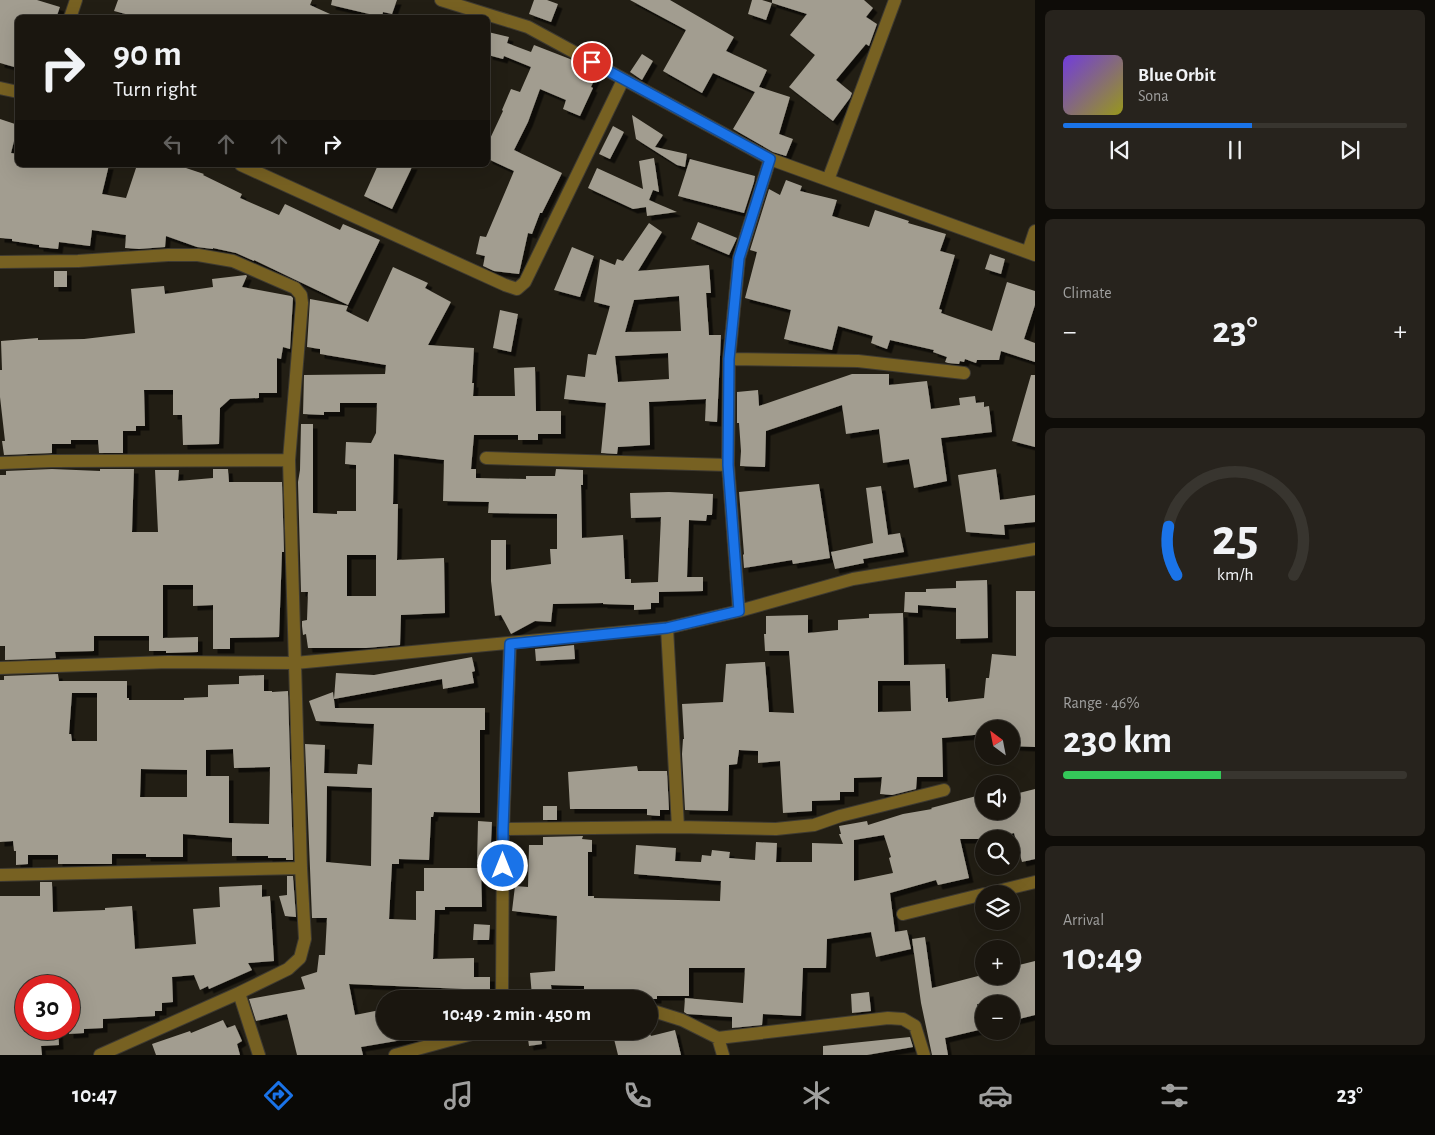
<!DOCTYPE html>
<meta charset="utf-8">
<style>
:root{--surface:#1a160f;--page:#27231d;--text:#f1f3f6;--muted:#9f9f9e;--line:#38352f;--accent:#1a73e8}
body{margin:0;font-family:"Alegreya Sans",sans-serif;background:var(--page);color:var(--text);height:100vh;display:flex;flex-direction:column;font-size:19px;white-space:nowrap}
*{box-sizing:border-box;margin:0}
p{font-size:16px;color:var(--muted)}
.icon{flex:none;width:28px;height:28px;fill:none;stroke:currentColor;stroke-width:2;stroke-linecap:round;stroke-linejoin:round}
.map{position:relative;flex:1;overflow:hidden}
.side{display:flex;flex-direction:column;gap:10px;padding:10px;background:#0e0c08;width:400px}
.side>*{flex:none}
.banner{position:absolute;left:15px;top:15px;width:475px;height:152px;border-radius:8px;box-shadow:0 5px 20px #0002,0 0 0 1px var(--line);background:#1a160f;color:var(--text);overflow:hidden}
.needle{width:32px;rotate:328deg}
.buttons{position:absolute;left:975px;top:720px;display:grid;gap:10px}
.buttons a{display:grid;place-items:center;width:45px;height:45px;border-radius:50%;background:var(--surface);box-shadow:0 5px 20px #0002,0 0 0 1px var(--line);font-size:25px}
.speed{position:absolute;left:15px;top:975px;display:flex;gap:10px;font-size:25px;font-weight:700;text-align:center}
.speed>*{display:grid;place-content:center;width:65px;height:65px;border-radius:50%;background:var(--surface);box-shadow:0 5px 20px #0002,0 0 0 1px var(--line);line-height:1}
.speed .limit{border:8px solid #d22;background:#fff;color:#111}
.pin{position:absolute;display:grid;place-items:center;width:42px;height:42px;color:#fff;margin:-21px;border:2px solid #fff;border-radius:50%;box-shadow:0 1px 5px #0007}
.me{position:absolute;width:55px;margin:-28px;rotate:0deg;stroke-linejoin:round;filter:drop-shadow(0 0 4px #0008)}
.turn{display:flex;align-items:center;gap:18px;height:105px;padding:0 15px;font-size:22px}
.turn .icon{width:65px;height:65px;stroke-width:2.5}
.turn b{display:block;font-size:35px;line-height:42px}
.lanes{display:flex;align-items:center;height:48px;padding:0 15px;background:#0003;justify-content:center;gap:25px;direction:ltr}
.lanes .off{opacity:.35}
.big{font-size:38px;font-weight:700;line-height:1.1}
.side .card{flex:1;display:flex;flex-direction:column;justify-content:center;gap:8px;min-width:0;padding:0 18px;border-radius:8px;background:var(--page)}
.side .dial{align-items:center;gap:0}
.dial svg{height:130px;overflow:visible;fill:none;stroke:var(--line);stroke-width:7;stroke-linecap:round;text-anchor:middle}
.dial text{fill:var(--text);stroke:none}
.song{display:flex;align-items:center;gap:15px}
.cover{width:60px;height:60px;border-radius:8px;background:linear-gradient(135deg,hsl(260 70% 55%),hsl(60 70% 35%))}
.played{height:5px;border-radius:2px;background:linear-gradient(90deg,var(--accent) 55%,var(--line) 55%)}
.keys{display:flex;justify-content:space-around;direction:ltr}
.heat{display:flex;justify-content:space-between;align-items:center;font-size:28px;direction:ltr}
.charge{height:8px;border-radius:4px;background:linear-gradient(90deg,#34c759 46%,var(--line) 0)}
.trip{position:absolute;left:376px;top:990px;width:282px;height:50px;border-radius:25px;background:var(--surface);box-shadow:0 5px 20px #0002,0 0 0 1px var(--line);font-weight:700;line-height:50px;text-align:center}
.dock{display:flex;height:80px;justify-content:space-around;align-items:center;background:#0a0906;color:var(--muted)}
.dock .icon{width:35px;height:35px}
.dock .on{color:var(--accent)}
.dock b{font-size:22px;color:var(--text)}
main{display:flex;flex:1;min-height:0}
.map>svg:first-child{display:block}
.building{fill:#a29d90;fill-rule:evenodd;filter:url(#shadow)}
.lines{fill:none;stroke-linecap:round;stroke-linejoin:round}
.minor-casing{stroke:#3e3a31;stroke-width:14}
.minor{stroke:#776122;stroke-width:12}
.route-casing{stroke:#114b97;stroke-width:12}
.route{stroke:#1a73e8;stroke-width:9}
</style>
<main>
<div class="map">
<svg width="1035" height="1055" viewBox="0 0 1035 1055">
<defs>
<filter id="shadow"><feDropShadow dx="4.5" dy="4.5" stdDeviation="0" flood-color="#0009"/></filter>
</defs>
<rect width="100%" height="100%" fill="#221e14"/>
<path class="building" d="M0 0H37L60 7 56 18H18V68L0 63Z
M118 0H312L310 5 339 18H141L114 11Z
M332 0H397L392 14 383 12 382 17 331 5Z
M534 0H547L558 4 551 22 529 14Z
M630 0H670L734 37 726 51 767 70 759 87 790 97 779 134 793 139 786 156 773 152 733 129 755 92 713 73 702 93 663 71 686 30Z
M752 0H762L772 3V0H864L873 8 866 17 877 24 869 46 866 44 836 80 852 93 850 98 833 121 789 87 815 55 790 35 807 14 772 3 766 20 748 14Z
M488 32 509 37 507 43 531 52 534 45 570 59 597 74 591 87 593 88 580 116 563 109 566 100 540 89 528 122 514 150 562 173 542 213H540L532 234 528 233 519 274 494 271 483 266 485 256 476 254 480 236 486 237 514 171 488 159V143L503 111 502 110 511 89 520 92 531 67 504 56 503 59 488 55Z
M642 54 653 61 642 80 630 72Z
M632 115 663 135 655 147 687 154 685 167 677 165 636 139Z
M0 119 18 125 11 153 18 154V165H109L102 194 126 198 137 165H177L204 174 203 175 242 194 240 198 279 215 285 204 340 230 343 224 380 240 348 305 254 260V261L236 253 213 248V249L197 247 166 236 165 247 139 249 125 248 126 235 92 230 90 246 59 242 58 249 39 247V245L12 241V239L0 238Z
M613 126 624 132 610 159 599 154Z
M654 158 659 192 653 190 649 200 677 212 647 216 646 207 633 209 588 188 597 168 643 189 639 161Z
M690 159 755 176 754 182 744 213 678 196Z
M378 165H413L392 209 364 196Z
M786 180 802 186 800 191 837 200 832 216 869 227 875 210 909 221 908 223 946 234 940 251 955 255 939 309 942 310 941 313 992 331 1007 282 1035 291V305L1024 339 1035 343V362L1001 351 999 360H977L976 363 965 359 964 362 960 361 959 364 948 363 945 362 947 357 933 352 934 350 890 340 887 349 871 343 873 336 838 326 832 350 784 339 791 310 745 298 757 252 750 250 769 189 780 195Z
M698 222 737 238 729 255 691 239Z
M649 223 662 232 638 271 709 265 711 293H706L709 335H721L717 422 705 421 706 399 649 402 650 445 618 447 617 454 601 453 606 403 564 399 567 375 585 377 588 354 596 355 610 306 594 302 600 259 615 265 617 259 623 261ZM679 296 681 331 625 332 634 300ZM668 353 669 379 618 382 615 356Z
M572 247 594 256 580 297 554 290Z
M990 254 1005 259 1001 274 985 269Z
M393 267 428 283 425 288 451 302 428 345 474 348 472 383H474L473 396H515L514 368 535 367 536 411H561V434H538V440H518V435H474L471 469H476V478L526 479V476H555L556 469 583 470V485H581L582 538 623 535 625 579H631V583L658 582 661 517 631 518 630 493 669 492 713 494 712 515H707L706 521 689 520 687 577H703V591L659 592V603H651V609L634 610V605L603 604V603L553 604 551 622 535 621 511 634 501 615 495 616 491 581V540H506V570L551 564 550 549H557V514L488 513 489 502 443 501 444 460 394 454 393 504H398L397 560 444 558 445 613 401 615 400 645 366 648H308L306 634 303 635 302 626V621L307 620 308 592H301L298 482 300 470 301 424H313V513L337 514V511H356V465L345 464 346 442 371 443 376 433 377 403H340V412H324V415L303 414 304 375 385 374 386 365 320 354V349L307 347 310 299 348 306 346 311 368 322ZM347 555H376V596H347Z
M54 271H67V287H54Z
M246 275 247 276 242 287 291 296 293 298 290 349 283 347 281 359 277 358V393H259V398L230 399 220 408 219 444 183 445 182 415H173V390H144L145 426H136V431H123V453H99L98 440H71V444H52V453L4 455 2 441H5L0 397V370H2L1 341 38 338V340L84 339 135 333 131 289 164 286 165 294 213 287 212 279Z
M500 310 518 314 511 352 493 348Z
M852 374H889V385L927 381 931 409 960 405 959 398 975 396 976 403 984 402V407L989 406 992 432 941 438 947 481 914 488 909 459 883 463 879 429 846 434 842 405 766 431 765 467 740 466 741 451 739 423H737V392L758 390 759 406Z
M1031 375H1035V447L1012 441Z
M52 469 100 471V469H134L132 532H158L155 470H179L178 481 213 478V469H228L229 482H282L284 552H282L279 637 230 638V649H213V605L193 606V585H163V638L198 637V652L166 653V651H149V636H94V651L55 652 56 658 5 660V646H0V475H6V471Z
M996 469 1000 500 1035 495V522L1004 525 1005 535 966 532 958 475Z
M819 484 830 558 793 564 792 560 744 568 743 555 744 554 739 492Z
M881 486 888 535 900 533 904 552 863 559 864 563 835 569 831 552 873 543 866 488Z
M987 580 988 638 956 639V608L918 605V613L904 612 905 592H926V589L956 588V581Z
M1016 591H1035V747L1011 746V729H984V734L942 738 943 777H917L916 789 892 795 880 794 882 777 854 778V792H840V800L812 801V811L783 813 780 761 758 763V751L739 750 737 764 729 765 728 811 685 810 682 754 683 739H684L682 704 723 702 726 664 765 662 769 712 794 713 789 651H765L764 634H766V616L808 615V633L838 630V620L869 618V614L903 613 904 665 945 664 946 698H948V702L984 698 986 678H989L992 654 1016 656ZM878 681H910L911 711 878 712Z
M574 645 575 659 536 661 535 649Z
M472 657 475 671 472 672 474 683 443 689 442 679 334 699 336 673 374 675Z
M58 674 59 681H127V698H129V700H184V698L208 697V685L239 684V676L264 675V691H272V692L288 691 293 860H286V858H268V856H232V838L183 834V857H146V854H112V864H58V855H28V864L16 865V851H14L13 841 0 842V680H4V676ZM72 693H97V741H72L71 734H69ZM233 749 234 768 270 767 269 824 229 823V776H206V750ZM141 769 187 770V797H140Z
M333 692 335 708H485V730H480V813L434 812 433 817H431L429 860 399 859V864H392L389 919 416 920V891H424V868H481L482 907H445V910H435L433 959 474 958V977H490V999H464V989L349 984 355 1015 385 1009V1031H413L414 1038 361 1047 363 1055H297L287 1014 256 1021 249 999 305 989 301 977 317 972 319 955H325L327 918H312L305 744 325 745 324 773 357 774 358 764 372 765 374 724 316 721 309 701ZM327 786 372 788 371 866 326 862Z
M637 766 638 771H667L669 810H660V816L647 815V809H570L568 772Z
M1035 789V859L1022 862 1014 833 991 839H960L969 878 938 885 936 880 890 893 895 932 907 930 911 949 876 957 871 932 827 939 826 968H803L801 1016 763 1014 762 1025 732 1028V1017L687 1014 684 1012 685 998 743 1003 745 968H689V996H657V999H632L624 998V996L584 994V986L551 985 552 994 532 996 530 973 555 971 557 916 512 911 515 886 528 887 529 845H543V837L583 836 582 839 592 840V852H588V896H594V898L720 901 721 881 634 874 636 845 676 848 675 861 701 862 702 855 711 856 712 850 730 852 729 858 755 860 756 842 777 843 776 862H812V843L843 844 839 834H841L839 826 867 821 868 825 903 814 932 809 931 808 984 794V811H1011V795ZM884 835 891 857 889 858 893 873 854 881V840Z
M543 806H557V820H543Z
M478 821 492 822 490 863H477Z
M287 876H293L296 917 285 916 279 896 287 895Z
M40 882H52L53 912 105 910V908L132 906 135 949 196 944 193 909 220 907 219 887 262 885V897L270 896 274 961 248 963 252 970 209 989 208 986 200 990 194 975 172 977 173 1002 162 1003V1011H155V1016L103 1019V1028L84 1029V1033L69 1034V986H26V1029H58L59 1045 41 1046 42 1055H0V896H40Z
M474 924 490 925 489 940H473Z
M925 937 932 988 978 976H1011V967L1035 961V1015L1011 1021V1004H977L983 1029 945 1038 948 1055H932L921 1003 912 939Z
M869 992 871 1011 852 1013 851 994Z
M223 1020 227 1028 235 1025 242 1041 237 1044 240 1055H156L152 1044 190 1031 191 1033Z
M675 1030 681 1055H618L612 1031H648L649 1035 650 1034 651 1036Z
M540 1031 542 1044 529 1046 527 1032Z
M910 1037 913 1047 867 1055H823V1046Z"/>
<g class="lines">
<defs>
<path id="minor" d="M441 0 528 27 770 159 1035 255
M70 18 76 0
M0 88 18 92
M241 165 505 285 517 289 525 282 623 80
M828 180 895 0
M1028 252 1035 231
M0 262 78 261 168 255H198L233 261 295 288 301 295 302 303 289 460 301 868 305 939 300 958 288 969 239 993 100 1055
M729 359 858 361 964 373
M486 458 728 465
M0 463 52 461 289 460
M739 611 728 465 729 359 739 258 770 159
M667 628 678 827
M0 668 168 662 295 663 667 628 739 611 853 579 1035 549
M503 829 510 644
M0 875 301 868
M986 894 1035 882
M903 914 984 894
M239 993 259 1055
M502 999 503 829 678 827 776 829 814 825 840 816 944 790
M650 1010 682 1020 718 1038 888 1018 903 1019 915 1026 924 1055
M718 1038 723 1055
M395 1055 483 1031"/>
</defs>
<use href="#minor" class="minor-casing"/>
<use href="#minor" class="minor"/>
</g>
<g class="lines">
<defs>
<path id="route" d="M503 866V829L510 644 667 628 739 611 728 465 729 359 739 258 770 159 592 62"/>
</defs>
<use href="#route" class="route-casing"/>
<use href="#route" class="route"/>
</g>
</svg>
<div class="buttons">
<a><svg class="needle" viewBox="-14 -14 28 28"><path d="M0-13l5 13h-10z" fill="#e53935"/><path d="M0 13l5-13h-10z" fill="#9f9f9e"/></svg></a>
<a><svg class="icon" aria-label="sound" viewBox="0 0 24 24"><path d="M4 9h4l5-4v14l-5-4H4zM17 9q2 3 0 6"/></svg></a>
<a><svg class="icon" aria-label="search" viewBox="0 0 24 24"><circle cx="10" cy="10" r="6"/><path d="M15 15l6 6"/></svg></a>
<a><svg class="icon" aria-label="layers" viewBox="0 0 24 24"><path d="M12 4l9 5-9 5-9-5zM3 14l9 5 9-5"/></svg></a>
<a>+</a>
<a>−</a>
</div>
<div class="speed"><div class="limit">30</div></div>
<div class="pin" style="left:592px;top:62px;background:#d93025"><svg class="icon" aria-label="arrive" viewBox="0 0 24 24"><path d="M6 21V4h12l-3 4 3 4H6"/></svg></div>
<svg class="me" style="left:503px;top:866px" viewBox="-20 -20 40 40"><circle r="17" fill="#1a73e8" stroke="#fff" stroke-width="3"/><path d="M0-11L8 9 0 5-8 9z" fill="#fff"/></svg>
<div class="trip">10:49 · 2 min · 450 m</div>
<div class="banner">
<div class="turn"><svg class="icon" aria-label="right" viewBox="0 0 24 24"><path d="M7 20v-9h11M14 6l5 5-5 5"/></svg><div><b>90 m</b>Turn right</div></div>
<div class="lanes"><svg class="icon off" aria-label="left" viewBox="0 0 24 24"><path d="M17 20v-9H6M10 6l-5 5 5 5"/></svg><svg class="icon off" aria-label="ahead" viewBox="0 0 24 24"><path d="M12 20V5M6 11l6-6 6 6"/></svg><svg class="icon off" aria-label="ahead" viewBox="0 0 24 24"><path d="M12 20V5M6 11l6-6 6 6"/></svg><svg class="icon" aria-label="right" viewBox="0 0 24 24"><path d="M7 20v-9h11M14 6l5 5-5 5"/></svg></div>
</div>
</div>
<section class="side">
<div class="card">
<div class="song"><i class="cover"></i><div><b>Blue Orbit</b><p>Sona</p></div></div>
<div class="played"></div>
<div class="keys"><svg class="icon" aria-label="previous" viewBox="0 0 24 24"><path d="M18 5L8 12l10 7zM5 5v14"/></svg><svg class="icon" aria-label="pause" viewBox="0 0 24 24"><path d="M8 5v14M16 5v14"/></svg><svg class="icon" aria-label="next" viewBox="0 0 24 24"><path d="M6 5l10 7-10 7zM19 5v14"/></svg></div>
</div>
<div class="card"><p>Climate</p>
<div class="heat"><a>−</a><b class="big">23°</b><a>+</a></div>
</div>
<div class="card dial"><svg viewBox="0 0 100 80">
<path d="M14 69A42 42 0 1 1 86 69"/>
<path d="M14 69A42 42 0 0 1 9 39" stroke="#1a73e8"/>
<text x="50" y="56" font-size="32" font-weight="700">25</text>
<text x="50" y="72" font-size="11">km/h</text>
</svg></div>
<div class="card"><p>Range · 46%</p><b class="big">230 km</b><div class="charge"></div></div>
<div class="card"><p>Arrival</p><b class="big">10:49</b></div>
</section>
</main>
<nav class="dock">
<b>10:47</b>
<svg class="icon on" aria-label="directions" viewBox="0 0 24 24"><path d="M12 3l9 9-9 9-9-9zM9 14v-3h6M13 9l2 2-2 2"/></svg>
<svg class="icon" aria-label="music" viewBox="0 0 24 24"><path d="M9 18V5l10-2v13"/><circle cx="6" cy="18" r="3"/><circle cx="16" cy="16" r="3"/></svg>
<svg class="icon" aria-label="phone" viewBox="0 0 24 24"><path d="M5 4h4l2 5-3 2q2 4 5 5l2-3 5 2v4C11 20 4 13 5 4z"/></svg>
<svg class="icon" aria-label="climate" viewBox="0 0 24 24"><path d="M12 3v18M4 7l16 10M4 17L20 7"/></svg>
<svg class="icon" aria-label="car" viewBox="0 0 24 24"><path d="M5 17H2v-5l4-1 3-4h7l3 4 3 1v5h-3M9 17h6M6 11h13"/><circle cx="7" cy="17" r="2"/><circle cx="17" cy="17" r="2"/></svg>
<svg class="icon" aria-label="filters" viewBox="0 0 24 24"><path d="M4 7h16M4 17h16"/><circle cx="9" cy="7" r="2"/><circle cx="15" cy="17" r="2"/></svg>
<b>23°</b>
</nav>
